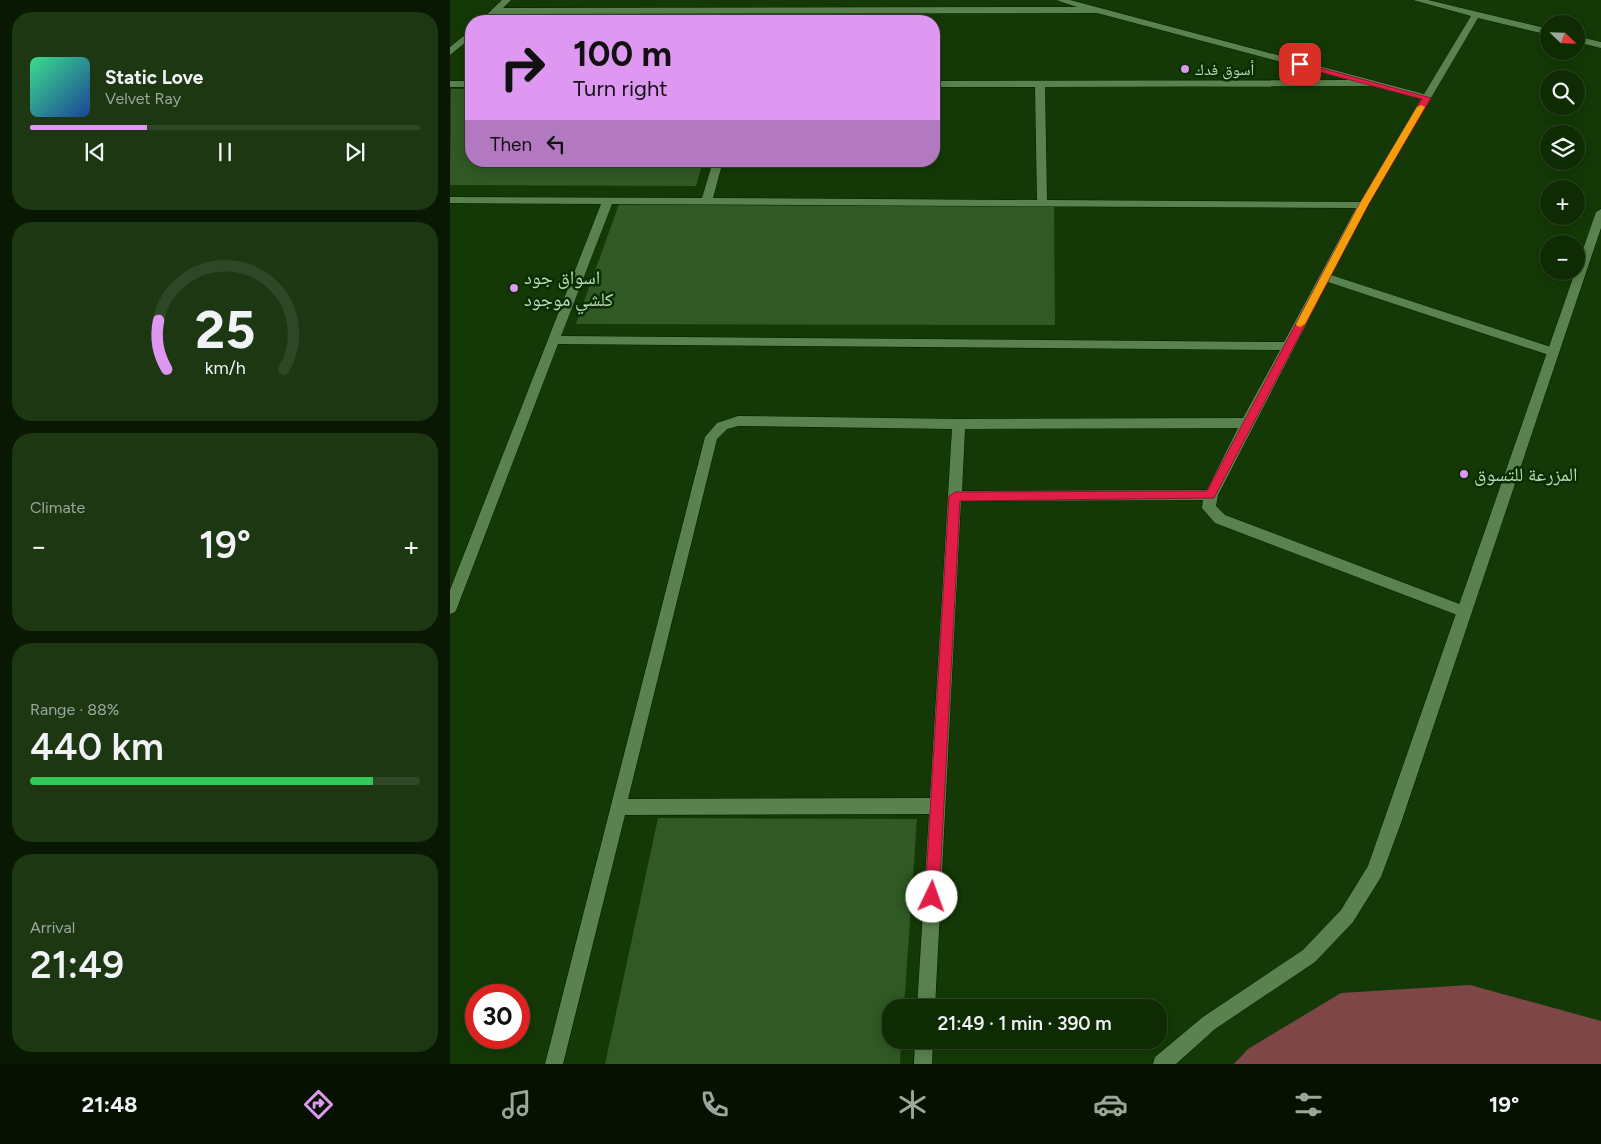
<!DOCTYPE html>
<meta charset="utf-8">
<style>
:root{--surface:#0f2b04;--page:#1d3713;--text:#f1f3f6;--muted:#9ba79a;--line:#2f4726;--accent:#df98f2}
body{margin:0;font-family:Figtree,"Noto Naskh Arabic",sans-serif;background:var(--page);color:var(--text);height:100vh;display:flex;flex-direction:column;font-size:19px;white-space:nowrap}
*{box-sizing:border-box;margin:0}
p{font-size:16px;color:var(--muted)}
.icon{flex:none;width:28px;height:28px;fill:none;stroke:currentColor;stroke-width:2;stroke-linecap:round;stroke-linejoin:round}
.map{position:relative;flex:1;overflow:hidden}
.sheet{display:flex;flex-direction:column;gap:12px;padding:12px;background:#081802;width:450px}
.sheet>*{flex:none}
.guide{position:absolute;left:15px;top:15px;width:475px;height:152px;border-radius:20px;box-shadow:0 2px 12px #0003,0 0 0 1px var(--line);background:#df98f2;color:#111;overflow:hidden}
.needle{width:32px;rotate:113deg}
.fabs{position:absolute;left:1090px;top:15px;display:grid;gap:10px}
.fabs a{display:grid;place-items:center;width:45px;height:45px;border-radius:50%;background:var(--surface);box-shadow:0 2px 12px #0003,0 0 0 1px var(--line);font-size:25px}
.speed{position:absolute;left:15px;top:984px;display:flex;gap:10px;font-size:25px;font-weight:700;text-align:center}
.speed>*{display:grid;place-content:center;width:65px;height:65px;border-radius:50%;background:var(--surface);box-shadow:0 2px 12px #0003,0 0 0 1px var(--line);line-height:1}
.speed .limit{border:8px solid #d22;background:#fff;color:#111}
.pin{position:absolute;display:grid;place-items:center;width:42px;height:42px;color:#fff;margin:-21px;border-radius:10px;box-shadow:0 2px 8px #0006}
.me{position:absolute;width:55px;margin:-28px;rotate:3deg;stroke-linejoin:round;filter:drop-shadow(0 0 4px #0008)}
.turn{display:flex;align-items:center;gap:18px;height:105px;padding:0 25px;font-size:22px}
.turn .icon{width:65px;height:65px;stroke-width:2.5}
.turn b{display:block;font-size:35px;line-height:42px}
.then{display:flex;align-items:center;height:48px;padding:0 25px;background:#0003;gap:10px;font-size:19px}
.big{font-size:38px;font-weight:600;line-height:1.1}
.sheet .widget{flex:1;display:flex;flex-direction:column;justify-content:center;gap:8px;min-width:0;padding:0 18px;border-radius:20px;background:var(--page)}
.sheet .dial{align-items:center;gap:0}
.dial svg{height:130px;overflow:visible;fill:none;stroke:var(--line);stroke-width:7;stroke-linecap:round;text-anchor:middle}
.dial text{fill:var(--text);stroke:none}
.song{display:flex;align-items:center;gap:15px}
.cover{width:60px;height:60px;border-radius:8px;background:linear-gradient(135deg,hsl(150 70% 55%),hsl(220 70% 35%))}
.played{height:5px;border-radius:2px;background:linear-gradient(90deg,var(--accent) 30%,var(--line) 30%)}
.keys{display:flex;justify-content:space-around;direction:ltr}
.heat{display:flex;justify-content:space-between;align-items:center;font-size:28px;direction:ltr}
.charge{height:8px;border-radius:4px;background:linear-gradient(90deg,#34c759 88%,var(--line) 0)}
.trip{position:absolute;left:432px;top:999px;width:285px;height:50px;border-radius:20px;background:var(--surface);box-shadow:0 2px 12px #0003,0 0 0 1px var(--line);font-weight:600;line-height:50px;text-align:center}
.tabs{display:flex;height:80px;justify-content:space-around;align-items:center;background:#061102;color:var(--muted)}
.tabs .icon{width:35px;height:35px}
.tabs .current{color:var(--accent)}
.tabs b{font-size:22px;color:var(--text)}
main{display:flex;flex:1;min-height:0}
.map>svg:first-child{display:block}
.green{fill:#7f4647}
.building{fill:#305924}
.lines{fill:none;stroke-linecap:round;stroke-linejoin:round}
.minor-casing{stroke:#031e00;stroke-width:1}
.tertiary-casing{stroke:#031e00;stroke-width:1}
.minor{fill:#5a824f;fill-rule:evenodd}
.tertiary{fill:#5a824f;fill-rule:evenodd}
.route{fill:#e11d48;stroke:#92132f}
.slow{fill:#f59e0b}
.poi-dot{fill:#df98f2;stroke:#082f00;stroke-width:2}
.labels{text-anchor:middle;stroke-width:5;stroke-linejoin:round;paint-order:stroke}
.far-poi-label{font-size:16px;fill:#c3d9bd;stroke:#082f00;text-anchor:start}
.poi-label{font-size:19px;fill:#c3d9bd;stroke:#082f00;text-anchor:start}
</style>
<main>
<section class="sheet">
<div class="widget">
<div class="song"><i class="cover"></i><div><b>Static Love</b><p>Velvet Ray</p></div></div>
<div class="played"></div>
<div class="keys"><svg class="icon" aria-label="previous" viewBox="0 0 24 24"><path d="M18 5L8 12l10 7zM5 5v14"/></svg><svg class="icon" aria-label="pause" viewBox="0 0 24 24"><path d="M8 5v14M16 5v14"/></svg><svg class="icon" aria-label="next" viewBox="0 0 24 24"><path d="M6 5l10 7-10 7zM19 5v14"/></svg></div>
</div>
<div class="widget dial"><svg viewBox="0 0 100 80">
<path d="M14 69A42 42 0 1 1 86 69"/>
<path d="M14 69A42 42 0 0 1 9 39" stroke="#df98f2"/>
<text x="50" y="56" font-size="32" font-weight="700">25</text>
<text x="50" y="72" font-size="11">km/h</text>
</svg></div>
<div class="widget"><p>Climate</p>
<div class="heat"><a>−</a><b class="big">19°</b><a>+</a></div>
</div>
<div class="widget"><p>Range · 88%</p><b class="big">440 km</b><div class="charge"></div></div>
<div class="widget"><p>Arrival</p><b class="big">21:49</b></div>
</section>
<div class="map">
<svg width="1151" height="1064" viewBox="0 0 1151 1064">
<rect width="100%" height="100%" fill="#143906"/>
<path class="green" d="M1020 985 1151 1021V1064H784L798 1049 891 993Z"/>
<path class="building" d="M1 89H21V161H253L246 186 0 185Z
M169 204 604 205 605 325 126 324Z
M208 818 467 819 454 1008H441V1040H451L450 1064H155Z"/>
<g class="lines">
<defs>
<path id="minor" d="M52 0H61L53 8 627 7 606 0H620L974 94 1021 16 963 0H978L1099 29V35L1028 18 918 205 881 275 1107 349 1109 352 1107 355H1099L878 282 768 495 766 506 775 515 1020 608 1022 612 1020 616 1015 618 1010 616 765 523 752 508 753 500 511 501 485 1008H467L479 814 175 815 113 1064H95L255 437 267 423 288 416 509 419 793 418 830 350 108 344 7 608 5 612 0 614V590L151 204 0 203V197L252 198 263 161H273L263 198 587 200 585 87H484V81L899 80 647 13 47 14 39 21H30ZM921 86 971 99 910 202 597 200 595 87ZM162 204 906 208 834 342 111 336ZM288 426 502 429 480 798 178 799 267 439 277 429ZM788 428 757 490 512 491 515 429Z
M21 30V38L0 55V47Z
M1126 36 1151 42V48L1126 42Z
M0 81H21V87H0Z
M465 1040H483L482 1064H464Z"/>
<path id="tertiary" d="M1151 209V228L951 823 931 877 903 922 865 962 765 1029 726 1064H703L705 1057 753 1017 853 950 891 910 918 866 1146 212Z"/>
</defs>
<use href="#minor" class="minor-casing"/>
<use href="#tertiary" class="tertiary-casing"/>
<use href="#minor" class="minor"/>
<use href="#tertiary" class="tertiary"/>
</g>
<path class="route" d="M848 62 981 98 918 205 764 498 510 501 489 897 487 902 482 904 477 902 475 897 499 496 505 492 757 491 909 205 972 99 848 66Z"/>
<path class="slow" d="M971 105 975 107 918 205 855 324 850 327 847 326 846 324 909 205 967 107Z"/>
<g class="poi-dot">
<circle cx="735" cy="69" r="5"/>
<circle cx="64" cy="288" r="5"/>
<circle cx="1014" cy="474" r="5"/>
</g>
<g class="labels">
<g class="far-poi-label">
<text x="745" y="75">أسوق فدك</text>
</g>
<g class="poi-label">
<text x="74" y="284">اسواق جود<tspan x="74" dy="22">كلشي موجود</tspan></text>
<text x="1024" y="481">المزرعة للتسوق</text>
</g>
</g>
</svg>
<div class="fabs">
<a><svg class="needle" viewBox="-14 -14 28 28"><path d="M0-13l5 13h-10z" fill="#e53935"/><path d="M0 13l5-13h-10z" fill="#9ba79a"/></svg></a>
<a><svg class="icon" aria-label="search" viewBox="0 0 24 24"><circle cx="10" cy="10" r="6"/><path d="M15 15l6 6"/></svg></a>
<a><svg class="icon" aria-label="layers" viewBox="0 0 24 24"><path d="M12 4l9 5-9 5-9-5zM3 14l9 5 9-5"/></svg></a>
<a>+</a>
<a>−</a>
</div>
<div class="speed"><div class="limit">30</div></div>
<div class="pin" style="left:850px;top:64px;background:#d93025"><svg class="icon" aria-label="arrive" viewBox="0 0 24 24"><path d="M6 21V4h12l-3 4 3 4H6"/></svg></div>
<svg class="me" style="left:482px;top:897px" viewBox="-20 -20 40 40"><circle r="19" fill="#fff"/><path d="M0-13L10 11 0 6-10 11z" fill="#e11d48"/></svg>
<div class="trip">21:49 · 1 min · 390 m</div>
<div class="guide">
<div class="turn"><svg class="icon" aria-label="right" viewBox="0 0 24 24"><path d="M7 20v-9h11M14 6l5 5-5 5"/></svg><div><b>100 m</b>Turn right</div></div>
<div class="then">Then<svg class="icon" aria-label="left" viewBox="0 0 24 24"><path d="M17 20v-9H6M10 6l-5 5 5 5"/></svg></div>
</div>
</div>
</main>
<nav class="tabs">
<b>21:48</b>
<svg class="icon current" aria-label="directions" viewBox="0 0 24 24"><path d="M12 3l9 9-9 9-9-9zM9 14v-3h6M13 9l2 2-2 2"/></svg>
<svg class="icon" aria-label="music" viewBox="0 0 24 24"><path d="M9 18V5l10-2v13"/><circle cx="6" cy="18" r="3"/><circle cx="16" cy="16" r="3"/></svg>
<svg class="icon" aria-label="phone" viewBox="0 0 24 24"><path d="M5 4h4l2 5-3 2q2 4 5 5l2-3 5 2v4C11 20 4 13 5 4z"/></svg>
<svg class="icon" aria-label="climate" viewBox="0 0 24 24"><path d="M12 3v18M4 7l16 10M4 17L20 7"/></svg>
<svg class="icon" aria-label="car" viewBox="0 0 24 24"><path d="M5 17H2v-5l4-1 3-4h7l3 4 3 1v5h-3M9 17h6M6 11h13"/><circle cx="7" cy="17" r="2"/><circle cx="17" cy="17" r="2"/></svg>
<svg class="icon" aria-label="filters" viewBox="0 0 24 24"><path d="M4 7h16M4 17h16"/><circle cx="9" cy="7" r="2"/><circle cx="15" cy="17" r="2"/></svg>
<b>19°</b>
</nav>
